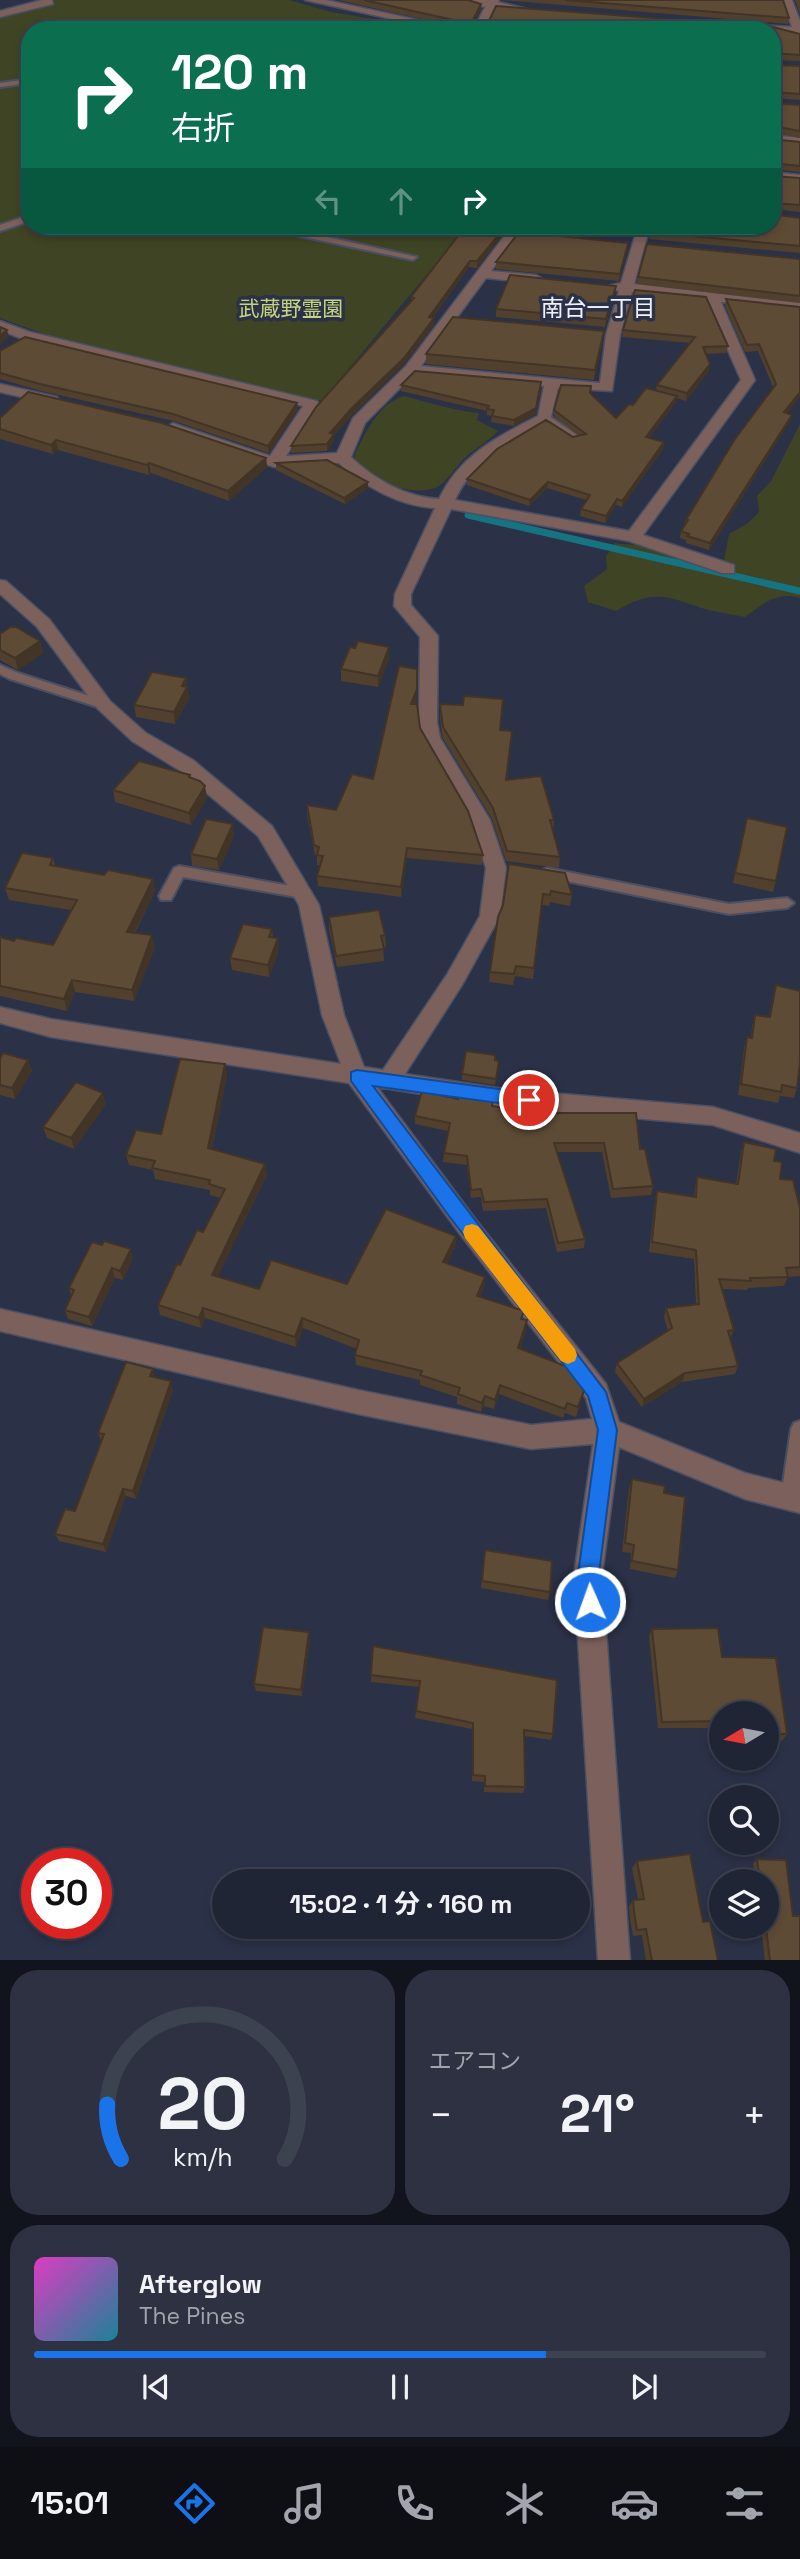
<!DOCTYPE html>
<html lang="ja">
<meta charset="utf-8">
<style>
:root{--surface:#202535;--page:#2d3141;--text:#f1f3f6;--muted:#a2a5ad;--line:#3d4250;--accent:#1a73e8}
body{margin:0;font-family:"Space Grotesk","Noto Sans JP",sans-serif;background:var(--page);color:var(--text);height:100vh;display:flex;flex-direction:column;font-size:26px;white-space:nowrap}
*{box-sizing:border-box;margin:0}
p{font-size:23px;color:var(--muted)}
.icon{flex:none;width:38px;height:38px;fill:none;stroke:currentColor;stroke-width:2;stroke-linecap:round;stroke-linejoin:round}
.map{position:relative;height:1960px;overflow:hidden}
.side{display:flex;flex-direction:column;gap:10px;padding:10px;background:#12141d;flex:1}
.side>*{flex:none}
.banner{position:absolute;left:21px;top:21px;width:760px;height:214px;border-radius:28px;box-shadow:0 4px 10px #0003,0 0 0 2px var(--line);background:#0b6e4f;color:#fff;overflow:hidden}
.needle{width:46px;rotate:260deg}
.controls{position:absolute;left:709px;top:1701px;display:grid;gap:14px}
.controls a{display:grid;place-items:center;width:70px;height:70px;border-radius:50%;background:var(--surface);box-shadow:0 4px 10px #0003,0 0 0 2px var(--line);font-size:35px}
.speed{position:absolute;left:21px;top:1848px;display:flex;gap:14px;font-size:35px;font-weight:700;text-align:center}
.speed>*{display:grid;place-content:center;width:91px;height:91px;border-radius:50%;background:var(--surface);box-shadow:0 4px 10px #0003,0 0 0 2px var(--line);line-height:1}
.speed .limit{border:10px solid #d22;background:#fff;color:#111}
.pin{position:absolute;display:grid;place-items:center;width:60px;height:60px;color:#fff;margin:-30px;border:4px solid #fff;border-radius:50%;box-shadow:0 2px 7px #0007}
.me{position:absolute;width:77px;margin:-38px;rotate:358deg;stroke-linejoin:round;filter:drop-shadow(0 0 5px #0008)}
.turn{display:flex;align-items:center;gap:24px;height:147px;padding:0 35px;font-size:32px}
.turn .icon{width:91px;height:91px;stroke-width:2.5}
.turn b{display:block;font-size:49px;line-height:60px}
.lanes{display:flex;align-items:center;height:66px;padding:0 35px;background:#0003;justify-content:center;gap:35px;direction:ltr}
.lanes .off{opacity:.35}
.big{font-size:52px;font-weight:700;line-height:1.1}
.side .tile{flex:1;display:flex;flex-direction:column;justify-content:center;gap:10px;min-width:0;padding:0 24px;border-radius:28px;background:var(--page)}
.side .dial{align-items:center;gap:0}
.dial svg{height:182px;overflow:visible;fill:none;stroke:var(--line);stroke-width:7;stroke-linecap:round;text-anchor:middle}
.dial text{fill:var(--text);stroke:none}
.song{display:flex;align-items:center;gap:21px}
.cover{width:84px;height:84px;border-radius:10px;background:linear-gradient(135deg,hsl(310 70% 55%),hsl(190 70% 35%))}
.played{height:7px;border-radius:4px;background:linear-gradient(90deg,var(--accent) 70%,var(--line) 70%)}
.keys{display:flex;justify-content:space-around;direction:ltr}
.heat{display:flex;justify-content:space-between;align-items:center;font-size:38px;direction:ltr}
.side .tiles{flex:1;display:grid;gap:10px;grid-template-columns:1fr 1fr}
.tile:last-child{grid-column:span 2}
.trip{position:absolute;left:212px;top:1869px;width:378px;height:70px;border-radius:35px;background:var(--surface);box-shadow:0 4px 10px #0003,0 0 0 2px var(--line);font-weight:700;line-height:70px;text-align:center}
.menu{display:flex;height:112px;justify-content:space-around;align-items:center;background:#0d0f15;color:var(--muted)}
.menu .icon{width:49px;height:49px}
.menu .active{color:var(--accent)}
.menu b{font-size:32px;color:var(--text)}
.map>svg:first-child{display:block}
.green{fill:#3e4424}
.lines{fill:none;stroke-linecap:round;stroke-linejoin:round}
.stream{stroke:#157382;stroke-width:7}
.lane-casing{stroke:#4a5064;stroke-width:4}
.street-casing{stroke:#4a5064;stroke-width:3}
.lane{fill:#7c605b;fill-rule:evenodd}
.street{fill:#7c605b;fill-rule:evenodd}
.wall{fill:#51402e}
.shaded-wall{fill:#423426}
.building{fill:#5e4b36;stroke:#423426;stroke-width:2}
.route{fill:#1a73e8;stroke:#114b97;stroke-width:2}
.slow{fill:#f59e0b}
.labels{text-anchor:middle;stroke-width:7;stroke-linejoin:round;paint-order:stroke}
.far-park-label{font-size:21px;fill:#c5d47d;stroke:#2b3147}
.far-neighbourhood-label{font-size:23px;fill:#eff3ff;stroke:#2b3147}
</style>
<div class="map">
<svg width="800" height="1961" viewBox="0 0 800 1961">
<rect width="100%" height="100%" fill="#2b3147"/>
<path class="green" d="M52 0H289L331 12 440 30H30V226H467L322 401C215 376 102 358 0 318V15L51 5Z
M404 396C427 402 456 411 479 413L477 420 498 431C488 442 475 448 465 458 456 466 446 484 435 488 409 497 367 480 354 457 364 434 379 403 404 396Z
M800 424V598C776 591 763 604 745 617 731 614 715 612 701 608 664 595 652 590 616 611L588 602 584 586 607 569 606 556 615 543C629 545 640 545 654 545 677 545 700 560 724 560L729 534 748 523 759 512 757 496 771 481Z"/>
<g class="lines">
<path class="stream" d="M468 515 800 591"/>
<defs>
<path id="lane" d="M30 79V83L0 87V83Z
M30 215V221L0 231V225Z
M263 226H278L417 257 413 260 267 229Z
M545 415 549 416 583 439 574 441 541 420 540 418Z
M0 665 18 673 108 702 110 705 104 709 10 679 0 674Z
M179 866 302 888 309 893 302 898 183 877 171 900H161L159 896 174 868Z
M547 868 729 904 787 898 794 903 787 908 729 914 542 876 540 873 542 870Z
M800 1421V1489L796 1503 790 1506 784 1503 781 1497 791 1429 794 1423Z"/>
<path id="street" d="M42 0H52L53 4 0 17V11Z
M305 0H326L464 30H442Z
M456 0H499L498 2 527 9 522 12 495 8 484 30H473L485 7Z
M782 0H792L800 21V38L794 34 751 28 756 25 792 27Z
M772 135 800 138V146L772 143Z
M772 172 800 175V183L772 180Z
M512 226H524L491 271 536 275 543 279 536 283 486 278 421 366 600 383 606 335 619 291 607 286 621 283 638 226H650L634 284 800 303V311L721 302 755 380 643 535 734 565V573H722L629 541 451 509 411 594V605L438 636 437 722 440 738 490 820 506 868 500 916 462 985 405 1074 504 1089 713 1107 800 1133V1153L713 1125 504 1107 377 1087 476 1220 606 1384 619 1422 745 1473 800 1487V1513L745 1499 619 1447 602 1575 630 1961H598L574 1575 593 1444 531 1449 358 1414 0 1331V1309L358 1390 531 1425 592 1419 586 1398 460 1234 349 1083 51 1037 0 1023V1007L51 1019 341 1064 322 1015 299 905 258 836 179 770 132 741 98 709 37 627 0 594V580L6 581 49 619 110 701 146 733 193 760 272 826 319 905 344 1015 364 1067 383 1070 448 973 480 916 486 868 470 820 422 738 419 722 420 637 394 606 395 594 435 508C399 506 365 487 339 463L274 467 165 428 173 423 178 425 270 456 303 406 20 338 0 330V321L30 332 317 401 319 404 286 456 337 453 353 418 406 366ZM632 292 706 301 741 380 629 531 455 500C474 458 512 442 550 421L558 388 612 391 620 335ZM414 374 544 386 538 416C497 437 460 455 439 499 406 497 375 480 351 457L365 423Z
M0 384 57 397 59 400 52 404 0 392Z"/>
</defs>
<use href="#lane" class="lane-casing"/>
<use href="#street" class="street-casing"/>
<use href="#lane" class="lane"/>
<use href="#street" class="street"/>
</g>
<path class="wall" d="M338 0H468L481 10 470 30Z
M501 0H783L789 18 788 24Z
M795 0H800V14Z
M496 6 773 27 800 34V61L772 60V30H481V27L487 25Z
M773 65 800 66V100L772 98Z
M773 103 800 105V138L772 132Z
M772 139 800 142V172L772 169Z
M773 176 800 178V212L772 209Z
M800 218V253L649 239 650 232Z
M463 226H510L477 268 469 267 433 318 434 325 404 364 351 416 334 436V441L327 451 291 453V446L411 301V297L454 241V236Z
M534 226H636L632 236Z
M628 243 619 281 496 269V262Z
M800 259V303L637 284 638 277Z
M616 286 615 294 605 327 496 317V309Z
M635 290 728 346 726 353 706 354 709 371 686 401 676 398V402L649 438 664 442 663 449 622 507 616 505 605 523 580 516 581 509 586 500 547 488 529 506 467 485V479L573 437 579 436 554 416V410L591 393 616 418 633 405 656 390 657 385 690 343 622 337 623 330Z
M726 299 800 307 788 413 790 421 709 550 686 543V540L680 538 681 531 684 526 686 520 773 387 758 351 745 352 725 306Z
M603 340 594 380 426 364V354Z
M0 351 298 409 269 453 174 421 41 391 0 379Z
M401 385 541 388 536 414 514 426 491 422 492 416 487 415V411L401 391Z
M0 418 266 458 267 467 229 501 151 473 149 475 58 450 53 454 0 439Z
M276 463 368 488 345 504 276 470Z
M0 634 40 641 43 653 18 670 0 660Z
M355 648 389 659 378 687 341 681V669Z
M417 669V699L415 704 420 728 483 855 482 865 407 858 401 897 318 886 317 876 320 866 317 865V856L315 855 307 815V805L336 810 373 779Z
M186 678 189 699 175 724 136 717 134 705Z
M503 699 500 730 512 731 507 780 554 820 553 830 560 857 559 868 506 861 492 819 442 737 440 715V704L463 705Z
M190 775 191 778 207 798 191 825 115 802 113 790Z
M747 818 776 881 773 892 733 883Z
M233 824 234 836 219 870 192 866 191 854Z
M53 858 55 866 104 875 153 879 155 891 135 933 155 947 134 1001 75 992 67 1011 0 996V937L14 941 53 945 71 910 9 900 5 888Z
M509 864 572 895 570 906 550 902 549 906 542 905 533 979 515 976 513 985 489 982 490 972 503 905Z
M329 917 385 935 386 947H383L384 961 337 967 329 929Z
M272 929 273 937 278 938 279 950 269 977 232 970 230 958Z
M776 985 800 991V1071H799L797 1088 794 1098 780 1096 778 1103 738 1095 744 1048 747 1037 751 1038 752 1026 755 1015 769 1017Z
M0 1059 28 1060 32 1071 15 1099 0 1095Z
M499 1061 495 1085 462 1080V1074Z
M225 1064 227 1075 212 1149 265 1164 267 1175 218 1276 259 1289 347 1284 456 1236 455 1247 447 1264 485 1277 484 1287 480 1297 523 1319 526 1330 520 1349 585 1388 576 1417 565 1413 563 1418 499 1394 494 1409 484 1406 481 1412 457 1404V1397L420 1385V1380L356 1365 355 1355 357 1349 303 1328 296 1347 205 1318 201 1328 160 1315 158 1305 180 1265 203 1232 220 1198 210 1195V1190L155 1179 153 1170 129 1165 126 1155 161 1134Z
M106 1104 74 1149 47 1138 43 1127Z
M492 1106 640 1149 653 1186 651 1195 611 1198 602 1152H557L585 1239 584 1248 557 1252 546 1208 483 1211 481 1197 471 1198 467 1165 443 1162 444 1153 448 1131 415 1124V1116Z
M744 1142 774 1161 780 1179 800 1208V1276L788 1277 784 1286 748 1288 747 1290 722 1289 734 1330 730 1339 738 1366 735 1374 682 1382 642 1407 615 1372 617 1363 668 1331 664 1317 666 1308 696 1304 694 1259 649 1252 655 1201 657 1191 694 1197 695 1187 697 1177 736 1184 741 1152Z
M102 1245 133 1258 123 1280 115 1278 92 1326 68 1319 65 1310 71 1296 69 1288Z
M155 1377 173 1390 136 1499 126 1496 106 1552 59 1541 55 1534 75 1511 101 1441 98 1433Z
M632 1479 664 1493 678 1570 675 1578 630 1569 631 1553 622 1552 629 1488Z
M485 1550 550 1592 548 1600 481 1588Z
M652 1629 722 1657 787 1734 782 1741 766 1740V1713H721V1728H658L649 1636Z
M310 1640 302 1696 256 1691 254 1684Z
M373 1646 553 1734 551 1740 524 1736 525 1787 523 1793 484 1792V1782L472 1781V1729L415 1718 419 1687 371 1682Z
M757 1859 793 1916 800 1961H765L761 1927H766V1881H755L753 1864Z
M637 1861 703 1922 718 1961H646L642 1935 633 1936 630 1919 629 1907 633 1900 638 1899 632 1868Z"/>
<path class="shaded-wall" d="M481 4V10L471 30V24Z
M506 226H510L477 268V261Z
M628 243V249L619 281 620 274Z
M470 261 469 267 429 324V317Z
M616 286 615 294 605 327 606 319Z
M434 318V325L404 364 351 416 334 436V441L327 451V444L330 433Z
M7 330 9 337 0 344V336Z
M604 331 603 340 594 380 595 370Z
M710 364 709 371 686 401 687 393Z
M541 382 536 414 514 426V420Z
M800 392V397L783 419 784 412Z
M677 396 676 402 645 443 646 437Z
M297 403 298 409 269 453 268 446Z
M792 415 790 421 709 550 710 543Z
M56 440 58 450 53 454 51 445Z
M664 442 663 449 622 507V501Z
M266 458 267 467 229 501 228 491Z
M149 463 151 473 149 475 147 465Z
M368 482V488L345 504 344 498Z
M548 482 547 488 529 506 530 500Z
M617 499 616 505 605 523 606 516Z
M40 641 43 653 18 670 15 658Z
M389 647V659L378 687V676Z
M186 678 189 699 175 724 174 712 182 686Z
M417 689V699L411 714V704Z
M205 786 207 798 191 825 189 813Z
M233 824 234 836 219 870 217 859Z
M407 848V858L401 897V887Z
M153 879 155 891 129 943 127 932Z
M152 935 155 947 134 1001 132 990Z
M278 938 279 950 269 977 268 965Z
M72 980 75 992 67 1011 64 999Z
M28 1060 32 1071 15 1099 12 1088Z
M225 1064 227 1075 210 1158 208 1148Z
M103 1093 106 1104 74 1149 71 1138Z
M265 1164 267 1175 214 1285 212 1275Z
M456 1236 455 1247 443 1273V1262Z
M131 1249 133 1258 123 1280 120 1271Z
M112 1268 115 1278 92 1326 89 1317Z
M485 1277 484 1287 476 1306 477 1296Z
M203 1308 205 1318 201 1328 199 1318Z
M302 1318 303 1328 296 1347 295 1337Z
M527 1320 526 1330 517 1358 518 1348Z
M153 1369 155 1377 150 1376Z
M685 1373 682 1382 642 1407 644 1399Z
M171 1381 173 1390 136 1499 133 1491Z
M500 1385 499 1394 494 1409 495 1400Z
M485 1396 484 1406 481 1412 482 1403Z
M123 1489 126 1496 106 1552 103 1544Z
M309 1632 310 1640 302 1696 301 1690Z"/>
<path class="building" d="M364 0H468L481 4 471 24Z
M565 0H783L789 18Z
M496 6 773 27 800 34V55L773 53 772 55V30H482L481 27 487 25Z
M772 61 773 65 800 66V94L773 92 772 94Z
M772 99 773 103 800 105V131L773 126 772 135Z
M772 139 800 142V166L773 163 772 165Z
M772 171 773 176 800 178V205L773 203 772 209Z
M772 214 800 218V246L650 232 652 226H772Z
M463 226H506L477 261H470L429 317 434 318 404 358 351 409 330 433 334 434 327 444 291 446 316 407 414 298 411 297 458 236H454Z
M596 226H634L633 230Z
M519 232 628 243 620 274 496 262Z
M647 244 800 259V296L638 277Z
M510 275 616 286 606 319 496 309Z
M635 290 706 297 728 346 703 347 710 364 687 393 657 385 695 337 623 330Z
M726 299 800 307V392L784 412 792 415 710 543 687 536 689 534 681 531 688 520H686L735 439 776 384 759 344 747 345Z
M453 317 604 331 595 370 426 354Z
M0 327 7 330 0 336Z
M25 337 297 403 268 446 173 414 40 384 0 373V351Z
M415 371 541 382 536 408 514 420 492 416 494 410 487 409 489 406 401 385Z
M561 385 591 386 590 393 616 418 629 404 633 405 646 388 677 396 646 437 664 442 622 501 617 499 606 516 581 509 590 495 548 482 530 500 467 479 497 449 546 420 573 437 586 434 554 410Z
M28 392 162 423 266 458 228 491 149 463 147 465 56 440 51 445 0 429V418Z
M327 460 368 482 344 498 276 463Z
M10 627H16L40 641 15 658 0 650V634Z
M358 641 389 647 378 676 341 669 350 647 355 648Z
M399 666 417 669V689L411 704H417L420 728 468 811 483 855 407 848 401 887 317 876 323 856 317 855 319 847 314 845 307 805 336 810 352 774 373 779Z
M152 672 186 678 182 686 187 687 174 712 134 705Z
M464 696 503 699 500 730 512 731 506 780 541 776 554 820H550L560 857 507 851 493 808 443 727 440 704 463 705Z
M139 761 190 775 189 777 200 781 205 786 189 813 113 790Z
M747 818 787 827 776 881 735 873Z
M206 819 233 824 217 859 191 854Z
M22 853 53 858 50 865 104 875 108 870 153 879 127 932 152 935 132 990 72 980 64 999 0 986V937L14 941 16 938 53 945 77 900 5 888Z
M509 864 565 873 572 895 551 891 550 895 543 894 534 968 516 966 514 974 490 972 498 917 503 905Z
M379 910 385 935 381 936 384 949 336 956 329 917Z
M243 924 272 929 269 937 278 938 268 965 230 958Z
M776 985 800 991V1062L797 1088 782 1085 781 1092 741 1084 747 1037 752 1038 755 1015 770 1017Z
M466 1051 495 1055V1060L499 1061 496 1079 462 1074Z
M3 1053 28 1060 12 1088 0 1085V1059Z
M180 1059 225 1064 208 1148 265 1164 212 1275 259 1289 271 1260 347 1284 386 1209 456 1236 443 1262 485 1277 477 1296 524 1311 521 1319 527 1320 518 1348 568 1367 585 1388 578 1407 567 1403 565 1409 500 1385 495 1400 485 1396 482 1403 458 1394 460 1388 420 1375 422 1371 355 1355 359 1340 302 1318 295 1337 203 1308 199 1318 158 1305 177 1264 180 1265 197 1230 203 1232 225 1189 209 1184 210 1180 152 1168 155 1161 126 1155 136 1130 161 1134Z
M76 1082 103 1093 71 1138 43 1127Z
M422 1091 458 1099 459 1093 493 1099 492 1106 532 1113H636L640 1149H645L653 1186 613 1189 604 1143H554L585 1239 558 1243 547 1199 484 1202 481 1189 471 1190 467 1156 444 1153 450 1123 415 1116Z
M744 1142 776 1149 774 1161 782 1162 780 1179 793 1180 800 1208V1267L786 1268 788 1277 750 1278 751 1281 719 1279 734 1330 728 1331 738 1366 685 1373 644 1399 617 1363 672 1328 666 1308 699 1304 696 1250 652 1242 657 1191 696 1197 697 1177 738 1184Z
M104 1241 131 1249 120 1271 112 1268 89 1317 65 1310 74 1290 69 1288 92 1242 102 1245Z
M126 1362 153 1369 150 1376 171 1381 133 1491 123 1489 103 1544 55 1534 65 1509 75 1511 104 1434 98 1433Z
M632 1479 665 1486 664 1493 685 1497 678 1570 632 1561 634 1545 625 1543Z
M485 1550 552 1561 550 1592 482 1581Z
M263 1627 309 1632 301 1690 254 1684Z
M718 1628 722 1657 776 1658 787 1734H766V1713H721V1721L662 1722 652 1629Z
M373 1646 557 1680 553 1734 524 1730 525 1787 485 1786V1776L473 1775V1723L416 1711 420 1681 371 1675Z
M690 1854 703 1922 710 1921 718 1961H652L646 1929 637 1930 634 1912 633 1900 644 1899 637 1861Z
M757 1859 786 1860 793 1916H800V1961H770L766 1927V1881H760Z"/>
<path class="route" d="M357 1070 529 1093 537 1100 529 1107 373 1086 606 1392 617 1430 599 1574 601 1602 598 1610 590 1613 583 1610 578 1574 598 1430 588 1396 449 1216 351 1081V1072Z"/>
<path class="slow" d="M472 1224 478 1226 575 1349 577 1355 575 1361 568 1364 561 1361 465 1238 463 1232 465 1226Z"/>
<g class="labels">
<g class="far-park-label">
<text x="291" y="316">武蔵野霊園</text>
</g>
<g class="far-neighbourhood-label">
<text x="598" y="316">南台一丁目</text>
</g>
</g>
</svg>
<div class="controls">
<a><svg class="needle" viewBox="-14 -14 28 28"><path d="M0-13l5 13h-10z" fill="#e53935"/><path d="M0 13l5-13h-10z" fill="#a2a5ad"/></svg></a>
<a><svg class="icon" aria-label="search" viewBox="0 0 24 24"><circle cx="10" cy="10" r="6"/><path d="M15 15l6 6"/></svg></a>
<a><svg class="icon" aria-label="layers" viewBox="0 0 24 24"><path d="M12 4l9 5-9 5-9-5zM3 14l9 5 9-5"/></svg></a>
</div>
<div class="speed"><div class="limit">30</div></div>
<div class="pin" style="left:529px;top:1100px;background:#d93025"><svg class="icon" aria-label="arrive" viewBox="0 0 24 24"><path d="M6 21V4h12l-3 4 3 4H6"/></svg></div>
<svg class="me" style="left:590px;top:1602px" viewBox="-20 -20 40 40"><circle r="17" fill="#1a73e8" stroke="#fff" stroke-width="3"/><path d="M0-11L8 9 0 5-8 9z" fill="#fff"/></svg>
<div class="trip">15:02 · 1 分 · 160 m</div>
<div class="banner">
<div class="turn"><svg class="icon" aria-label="right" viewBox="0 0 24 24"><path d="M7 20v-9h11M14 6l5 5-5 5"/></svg><div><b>120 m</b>右折</div></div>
<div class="lanes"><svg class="icon off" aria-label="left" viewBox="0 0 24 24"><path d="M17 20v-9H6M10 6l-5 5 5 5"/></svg><svg class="icon off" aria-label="ahead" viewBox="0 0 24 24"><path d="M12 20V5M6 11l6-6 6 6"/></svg><svg class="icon" aria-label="right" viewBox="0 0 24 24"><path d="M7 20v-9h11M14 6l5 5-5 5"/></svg></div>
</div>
</div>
<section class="side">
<div class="tiles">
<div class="tile dial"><svg viewBox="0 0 100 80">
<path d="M14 69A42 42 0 1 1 86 69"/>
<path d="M14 69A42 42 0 0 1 8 45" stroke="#1a73e8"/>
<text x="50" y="56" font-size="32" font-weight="700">20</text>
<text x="50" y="72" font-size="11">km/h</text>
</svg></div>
<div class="tile"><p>エアコン</p>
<div class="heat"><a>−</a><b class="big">21°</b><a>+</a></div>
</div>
<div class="tile">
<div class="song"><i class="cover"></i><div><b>Afterglow</b><p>The Pines</p></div></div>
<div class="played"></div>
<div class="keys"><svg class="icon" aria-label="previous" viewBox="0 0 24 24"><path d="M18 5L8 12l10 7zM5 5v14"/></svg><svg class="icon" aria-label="pause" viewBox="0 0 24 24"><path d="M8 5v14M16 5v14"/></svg><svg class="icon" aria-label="next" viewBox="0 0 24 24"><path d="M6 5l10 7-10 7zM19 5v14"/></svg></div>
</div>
</div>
</section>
<nav class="menu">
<b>15:01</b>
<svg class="icon active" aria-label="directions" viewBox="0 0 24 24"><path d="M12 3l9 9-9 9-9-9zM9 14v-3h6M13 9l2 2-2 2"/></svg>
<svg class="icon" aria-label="music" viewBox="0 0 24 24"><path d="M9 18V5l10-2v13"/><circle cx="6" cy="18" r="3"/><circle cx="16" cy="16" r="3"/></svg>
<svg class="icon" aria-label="phone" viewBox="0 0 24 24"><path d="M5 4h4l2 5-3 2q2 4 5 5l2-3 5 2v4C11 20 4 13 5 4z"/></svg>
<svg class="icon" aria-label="climate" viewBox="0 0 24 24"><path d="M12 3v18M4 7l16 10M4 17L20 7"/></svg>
<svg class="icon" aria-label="car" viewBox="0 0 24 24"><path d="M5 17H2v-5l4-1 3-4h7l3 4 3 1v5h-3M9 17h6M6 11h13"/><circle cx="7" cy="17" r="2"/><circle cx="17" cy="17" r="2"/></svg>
<svg class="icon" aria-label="filters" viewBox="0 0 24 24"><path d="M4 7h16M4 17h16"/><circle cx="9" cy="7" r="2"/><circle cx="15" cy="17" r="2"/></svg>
</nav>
